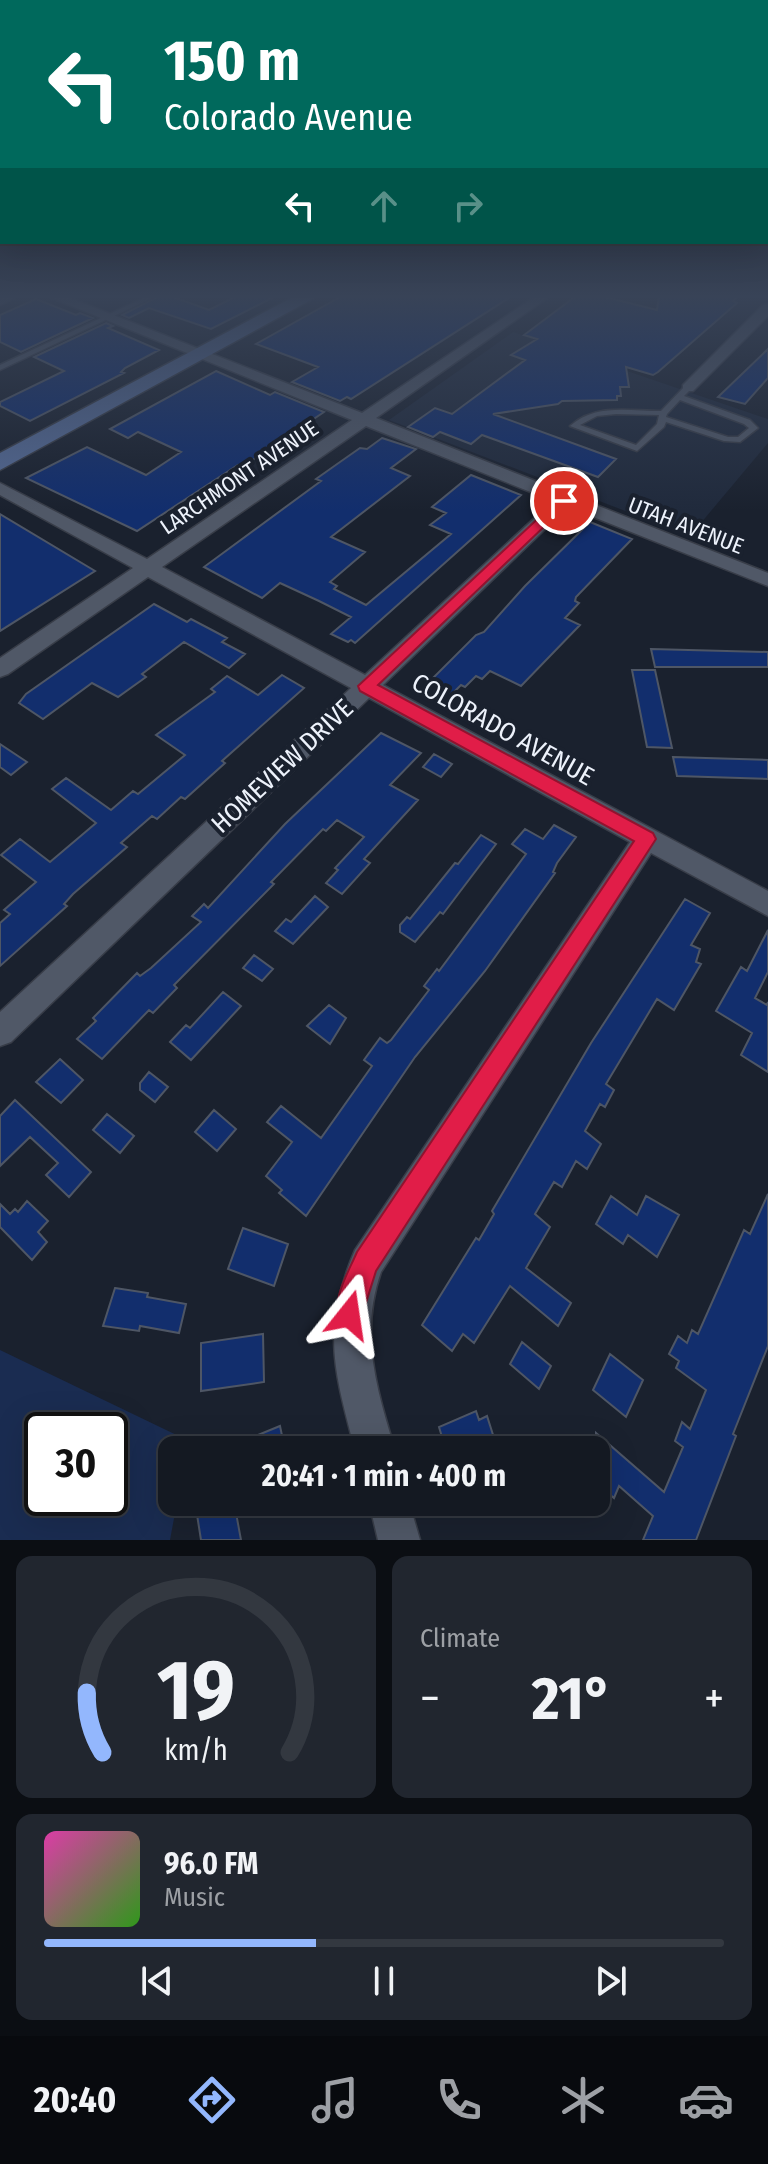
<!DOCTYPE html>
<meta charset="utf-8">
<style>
:root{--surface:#141922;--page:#21262f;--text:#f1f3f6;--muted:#9da0a5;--line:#333840;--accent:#93b7fd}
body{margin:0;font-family:"Fira Sans Condensed",sans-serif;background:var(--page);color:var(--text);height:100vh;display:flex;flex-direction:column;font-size:30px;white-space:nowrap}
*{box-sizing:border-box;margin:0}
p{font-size:26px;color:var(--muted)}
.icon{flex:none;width:44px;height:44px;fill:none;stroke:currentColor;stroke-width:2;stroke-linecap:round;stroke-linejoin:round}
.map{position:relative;height:1540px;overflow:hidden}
.side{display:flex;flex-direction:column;gap:16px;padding:16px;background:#0b0e13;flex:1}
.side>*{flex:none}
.top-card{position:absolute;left:0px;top:0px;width:768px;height:244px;box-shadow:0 8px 32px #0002,0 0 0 2px var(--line);background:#00695c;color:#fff;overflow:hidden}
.speed{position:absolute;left:24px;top:1412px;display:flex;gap:16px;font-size:40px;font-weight:700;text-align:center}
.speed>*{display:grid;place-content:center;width:104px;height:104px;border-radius:50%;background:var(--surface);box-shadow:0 8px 32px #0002,0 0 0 2px var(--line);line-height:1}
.speed .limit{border:4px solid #111;border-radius:12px;background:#fff;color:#111}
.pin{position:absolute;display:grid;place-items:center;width:68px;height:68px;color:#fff;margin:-34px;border:4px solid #fff;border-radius:50%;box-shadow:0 2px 8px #0007}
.me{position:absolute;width:88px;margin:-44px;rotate:15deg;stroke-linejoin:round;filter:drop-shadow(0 0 6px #0008)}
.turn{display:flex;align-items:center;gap:28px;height:168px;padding:0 32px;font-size:36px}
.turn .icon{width:104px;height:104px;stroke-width:2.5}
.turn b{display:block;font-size:56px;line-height:68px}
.lanes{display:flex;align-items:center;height:76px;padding:0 32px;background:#0003;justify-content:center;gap:40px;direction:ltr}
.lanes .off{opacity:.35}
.big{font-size:60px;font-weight:700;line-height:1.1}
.side .widget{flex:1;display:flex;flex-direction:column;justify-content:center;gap:12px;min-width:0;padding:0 28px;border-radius:16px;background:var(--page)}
.side .dial{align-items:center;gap:0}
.dial svg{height:208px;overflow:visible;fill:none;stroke:var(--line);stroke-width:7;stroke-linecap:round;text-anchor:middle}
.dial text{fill:var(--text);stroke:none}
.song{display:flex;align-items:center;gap:24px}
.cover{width:96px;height:96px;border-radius:12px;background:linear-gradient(135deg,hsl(320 70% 55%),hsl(110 70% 35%))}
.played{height:8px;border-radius:4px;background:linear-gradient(90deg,var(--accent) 40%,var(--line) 40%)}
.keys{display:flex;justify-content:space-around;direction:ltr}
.heat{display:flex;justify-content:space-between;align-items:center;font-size:44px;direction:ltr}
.side .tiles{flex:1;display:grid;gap:16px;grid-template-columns:1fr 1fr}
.widget:last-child{grid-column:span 2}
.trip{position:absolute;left:158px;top:1436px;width:452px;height:80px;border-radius:16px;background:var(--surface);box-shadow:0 8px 32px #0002,0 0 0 2px var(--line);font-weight:700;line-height:80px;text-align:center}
.tab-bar{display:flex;height:128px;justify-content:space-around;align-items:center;background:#080a0e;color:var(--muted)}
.tab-bar .icon{width:56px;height:56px}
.tab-bar .on{color:var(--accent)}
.tab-bar b{font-size:36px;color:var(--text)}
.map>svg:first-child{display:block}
.built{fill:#202a3c}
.green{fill:#1a2c51;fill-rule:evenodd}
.building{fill:#122e6d;stroke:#4e5665;stroke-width:2}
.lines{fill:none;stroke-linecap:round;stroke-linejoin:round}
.lane-casing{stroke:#383d48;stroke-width:3}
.street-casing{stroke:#383d48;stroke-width:3}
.secondary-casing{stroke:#383d48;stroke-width:3}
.lane{fill:#505867;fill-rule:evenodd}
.street{fill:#505867;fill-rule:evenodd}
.secondary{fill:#536892;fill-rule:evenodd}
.route{fill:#e11d48;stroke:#92132f;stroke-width:2}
.labels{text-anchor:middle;stroke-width:8;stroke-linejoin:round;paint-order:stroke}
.far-street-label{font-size:22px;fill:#edf2fb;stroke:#1a212e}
.street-label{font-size:26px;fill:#edf2fb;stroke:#1a212e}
</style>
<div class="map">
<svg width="768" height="1540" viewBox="0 0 768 1540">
<rect width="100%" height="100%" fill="#1a212e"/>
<path class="built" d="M513 332 768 419V443L690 536 389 420Z"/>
<path class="green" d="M0 1350 189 1441 187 1450H172V1502H177L170 1540H0ZM42 1430H110V1498H42Z"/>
<path class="building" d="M159 296H175L173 297 209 310 237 296H276L211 329 149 308 129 318 122 315Z
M342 296H512L351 399 347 397 340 401 292 382 318 367 256 344Z
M576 296H601L657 310 659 296H739L733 301 737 303 658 372 653 375 626 367 629 387H620L621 396H617V400L562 401 558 404 493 414 616 459 598 477 482 435 471 444 440 432 433 437 408 427 435 408 452 414 525 360 511 355 537 339 524 335Z
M36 299 76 315 80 313 93 318 21 352 0 342V315Z
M106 323 113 326 108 328 159 350 125 368 121 372 124 373 30 421 0 406V402L64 371 34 357Z
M768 349V378L745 404 718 397Z
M216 371 270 395 275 392 324 412 242 467 238 465 137 531 26 478 87 447 146 475 181 452 138 432 128 438 110 429Z
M382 438 416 449 391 468 410 476 331 537 365 552 330 582 337 586 334 589 366 605 451 534 430 525 446 513 432 507 471 475 521 495 355 643 351 640 348 642 331 634 351 617 319 601 280 583 262 598 204 567 321 481 316 479 340 462 360 448 367 449Z
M0 514 95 571 0 631Z
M590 522 632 539 576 597 575 601 579 603 565 618 580 625 521 686 490 671 482 679 476 676 465 687 461 685 451 695 428 683 476 635 484 632 525 586Z
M154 604 187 622 191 619 210 629 227 638 222 642 245 654 229 668 184 642 142 674 146 677 118 697 92 683 43 719 19 703 26 694Z
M651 649 768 652V667H655Z
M632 670H655L672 748 647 747Z
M282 675 304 688 222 761 225 763 185 799 181 797 157 819 152 816 121 843 127 847 73 894 64 904 67 906 0 966V923L10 914 4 910 36 882 1 855 20 839 50 862 96 823 52 789 66 778 111 810 133 791 138 794 185 755 156 735 215 692 211 689 227 676 258 695Z
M381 733 421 753 390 785 418 800 364 859 370 863 342 894 326 883 338 870 335 868 364 837 337 820 326 831 323 829 271 882 274 884 174 985 177 988 153 1013 149 1010 102 1059 77 1039 96 1021 93 1018 137 973 140 976 151 968 201 922 192 916 204 904 208 908 285 824Z
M0 744 27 762 11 775 0 767Z
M434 754 452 764 441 777 423 767Z
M673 757 768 760V779L677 776Z
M554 825 576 837 557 863 553 872 555 873 485 971 415 1057 306 1216 279 1193 282 1190 266 1176 292 1142 267 1122 281 1106 321 1138 372 1066 364 1060 380 1038 387 1043 391 1040 429 990 424 986 437 969 439 971 526 854 512 844 525 829 543 839Z
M481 835 496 844 443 914 440 912 415 942 400 932V925L407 917 410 919 455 863 458 864Z
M315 896 328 907 293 944 275 931 286 919 291 922Z
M685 899 710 913 691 945 700 949 696 962 701 964 674 1010 657 999 606 1084 614 1090 605 1107 600 1104 585 1131 601 1144 587 1169 576 1161 562 1187 554 1182 535 1214 550 1227 526 1268 571 1303 558 1326 510 1286 474 1343 463 1334 452 1351 422 1325 476 1238 479 1240 494 1214 492 1211 591 1043Z
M768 930V972L755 998 767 1005 768 1002V1072L741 1055 752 1033 716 1011 741 967 747 971Z
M254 955 273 969 262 981 243 968Z
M223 992 241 1006 191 1060 170 1042 186 1025 190 1028Z
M329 1005 346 1018 330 1044 307 1026Z
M60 1059 83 1080 61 1103 36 1082Z
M149 1072 168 1087 155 1102 140 1090V1083Z
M15 1100 91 1172 69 1197 46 1175 58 1163 30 1137 0 1166V1116Z
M214 1110 236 1129 217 1151 195 1132Z
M107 1114 134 1136 120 1153 93 1130Z
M768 1194V1346L733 1434 736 1436 696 1540H643L653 1516 619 1486 614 1498 596 1483V1433L664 1492 683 1447 675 1441 682 1422 690 1429 706 1390 676 1368 679 1361 669 1354 678 1336 687 1343 692 1330 698 1334 744 1230 750 1234Z
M611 1196 637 1215 646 1196 679 1215 657 1257 628 1235 623 1244 596 1224Z
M27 1201 48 1221 38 1232 47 1242 32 1260 0 1227V1204L10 1214 15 1209 18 1212Z
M243 1228 288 1244 274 1286 228 1269Z
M115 1288 148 1293 147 1297 186 1304 179 1333 140 1326 139 1331 103 1326Z
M263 1334 264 1382 201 1391V1343Z
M522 1342 551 1366 539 1389 510 1364Z
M610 1354 643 1380 626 1417 593 1390Z
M476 1411 479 1420 487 1416 494 1438 485 1442 488 1450H446L439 1427Z
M280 1426 285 1450H224V1449Z
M195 1502H234L241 1540H201Z"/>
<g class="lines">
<defs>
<path id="lane" d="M148 296H156L0 370V365Z
M685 386 692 388 684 396 750 420 758 428 740 442 724 441 666 422 664 427 637 451 570 426C596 403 629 411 661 411ZM680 400 744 424 749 428 738 437H728L666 417 667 414ZM616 414 659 415 657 424 636 445 580 425 597 416Z"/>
<path id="street" d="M0 296H19L0 305Z
M47 296H65L362 413 536 296H550L376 418 768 573V586L568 507 383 685 768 891V916L651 853 381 1272C359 1334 377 1390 395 1450H355C334 1369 321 1330 355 1250L630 842 369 698 11 1042 0 1046V1012L351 688 148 577 8 674 0 677V658L133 568 0 495V483L147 559 352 420ZM366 426 553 501 365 675 162 567Z
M768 304V316L693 391H683V385L763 305Z
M369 1502H409L420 1540H378Z"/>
<path id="secondary" d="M295 296H318L0 470V453Z"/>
</defs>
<use href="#lane" class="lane-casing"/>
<use href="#street" class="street-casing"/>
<use href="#secondary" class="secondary-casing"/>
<use href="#lane" class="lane"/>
<use href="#street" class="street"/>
<use href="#secondary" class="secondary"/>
</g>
<linearGradient id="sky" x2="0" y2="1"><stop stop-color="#0e1219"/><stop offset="0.58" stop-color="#384357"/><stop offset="1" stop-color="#384357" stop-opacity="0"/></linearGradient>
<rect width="768" height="511" fill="url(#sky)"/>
<path class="route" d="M559 499 571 501 378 685 653 833 656 839 376 1271 359 1325 349 1329 340 1325C330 1301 348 1273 357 1252L634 841 360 691 358 686Z"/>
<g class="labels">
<g class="far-street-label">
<text transform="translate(239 477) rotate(-34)" y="8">LARCHMONT AVENUE</text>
<text transform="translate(686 525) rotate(21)" y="8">UTAH AVENUE</text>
</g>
<g class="street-label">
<text transform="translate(503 729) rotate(29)" y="9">COLORADO AVENUE</text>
<text transform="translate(282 766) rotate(-43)" y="9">HOMEVIEW DRIVE</text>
</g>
</g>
</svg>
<div class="speed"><div class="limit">30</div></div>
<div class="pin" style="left:564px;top:501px;background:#d93025"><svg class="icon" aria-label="arrive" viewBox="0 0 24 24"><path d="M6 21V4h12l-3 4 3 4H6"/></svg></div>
<svg class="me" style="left:349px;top:1315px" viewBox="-20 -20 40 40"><path d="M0-17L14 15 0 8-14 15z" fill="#e11d48" stroke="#fff" stroke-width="4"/></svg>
<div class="trip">20:41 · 1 min · 400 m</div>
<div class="top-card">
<div class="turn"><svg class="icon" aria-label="left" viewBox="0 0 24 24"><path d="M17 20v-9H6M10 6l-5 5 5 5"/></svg><div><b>150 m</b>Colorado Avenue</div></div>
<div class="lanes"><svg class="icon" aria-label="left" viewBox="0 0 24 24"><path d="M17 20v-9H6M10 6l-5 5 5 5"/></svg><svg class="icon off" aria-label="ahead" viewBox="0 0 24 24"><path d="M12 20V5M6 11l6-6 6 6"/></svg><svg class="icon off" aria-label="right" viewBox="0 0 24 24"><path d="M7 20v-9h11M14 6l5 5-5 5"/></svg></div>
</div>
</div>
<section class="side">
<div class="tiles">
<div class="widget dial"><svg viewBox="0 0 100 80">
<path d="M14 69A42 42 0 1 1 86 69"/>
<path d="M14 69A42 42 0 0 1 8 46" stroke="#93b7fd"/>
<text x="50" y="56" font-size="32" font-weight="700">19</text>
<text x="50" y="72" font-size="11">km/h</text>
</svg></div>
<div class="widget"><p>Climate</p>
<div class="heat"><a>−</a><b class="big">21°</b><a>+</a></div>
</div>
<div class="widget">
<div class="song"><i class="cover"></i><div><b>96.0 FM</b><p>Music</p></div></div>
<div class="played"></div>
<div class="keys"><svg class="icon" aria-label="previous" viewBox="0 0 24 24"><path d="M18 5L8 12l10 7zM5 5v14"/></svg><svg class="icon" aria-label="pause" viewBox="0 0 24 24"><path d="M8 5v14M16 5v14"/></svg><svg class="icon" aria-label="next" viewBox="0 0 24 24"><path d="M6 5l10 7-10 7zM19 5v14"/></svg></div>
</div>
</div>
</section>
<nav class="tab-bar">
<b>20:40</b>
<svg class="icon on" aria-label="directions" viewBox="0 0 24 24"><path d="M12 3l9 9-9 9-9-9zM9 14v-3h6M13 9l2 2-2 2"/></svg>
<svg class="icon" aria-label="music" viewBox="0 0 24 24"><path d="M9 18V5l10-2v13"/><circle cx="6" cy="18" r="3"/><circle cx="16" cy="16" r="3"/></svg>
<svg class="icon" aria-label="phone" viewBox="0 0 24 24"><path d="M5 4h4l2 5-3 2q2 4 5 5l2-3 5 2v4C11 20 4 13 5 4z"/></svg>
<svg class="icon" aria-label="climate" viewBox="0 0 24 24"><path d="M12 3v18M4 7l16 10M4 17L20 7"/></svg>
<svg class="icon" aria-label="car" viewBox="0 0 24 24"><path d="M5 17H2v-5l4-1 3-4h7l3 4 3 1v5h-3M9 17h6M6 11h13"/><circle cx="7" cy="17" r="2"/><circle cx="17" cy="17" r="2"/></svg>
</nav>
